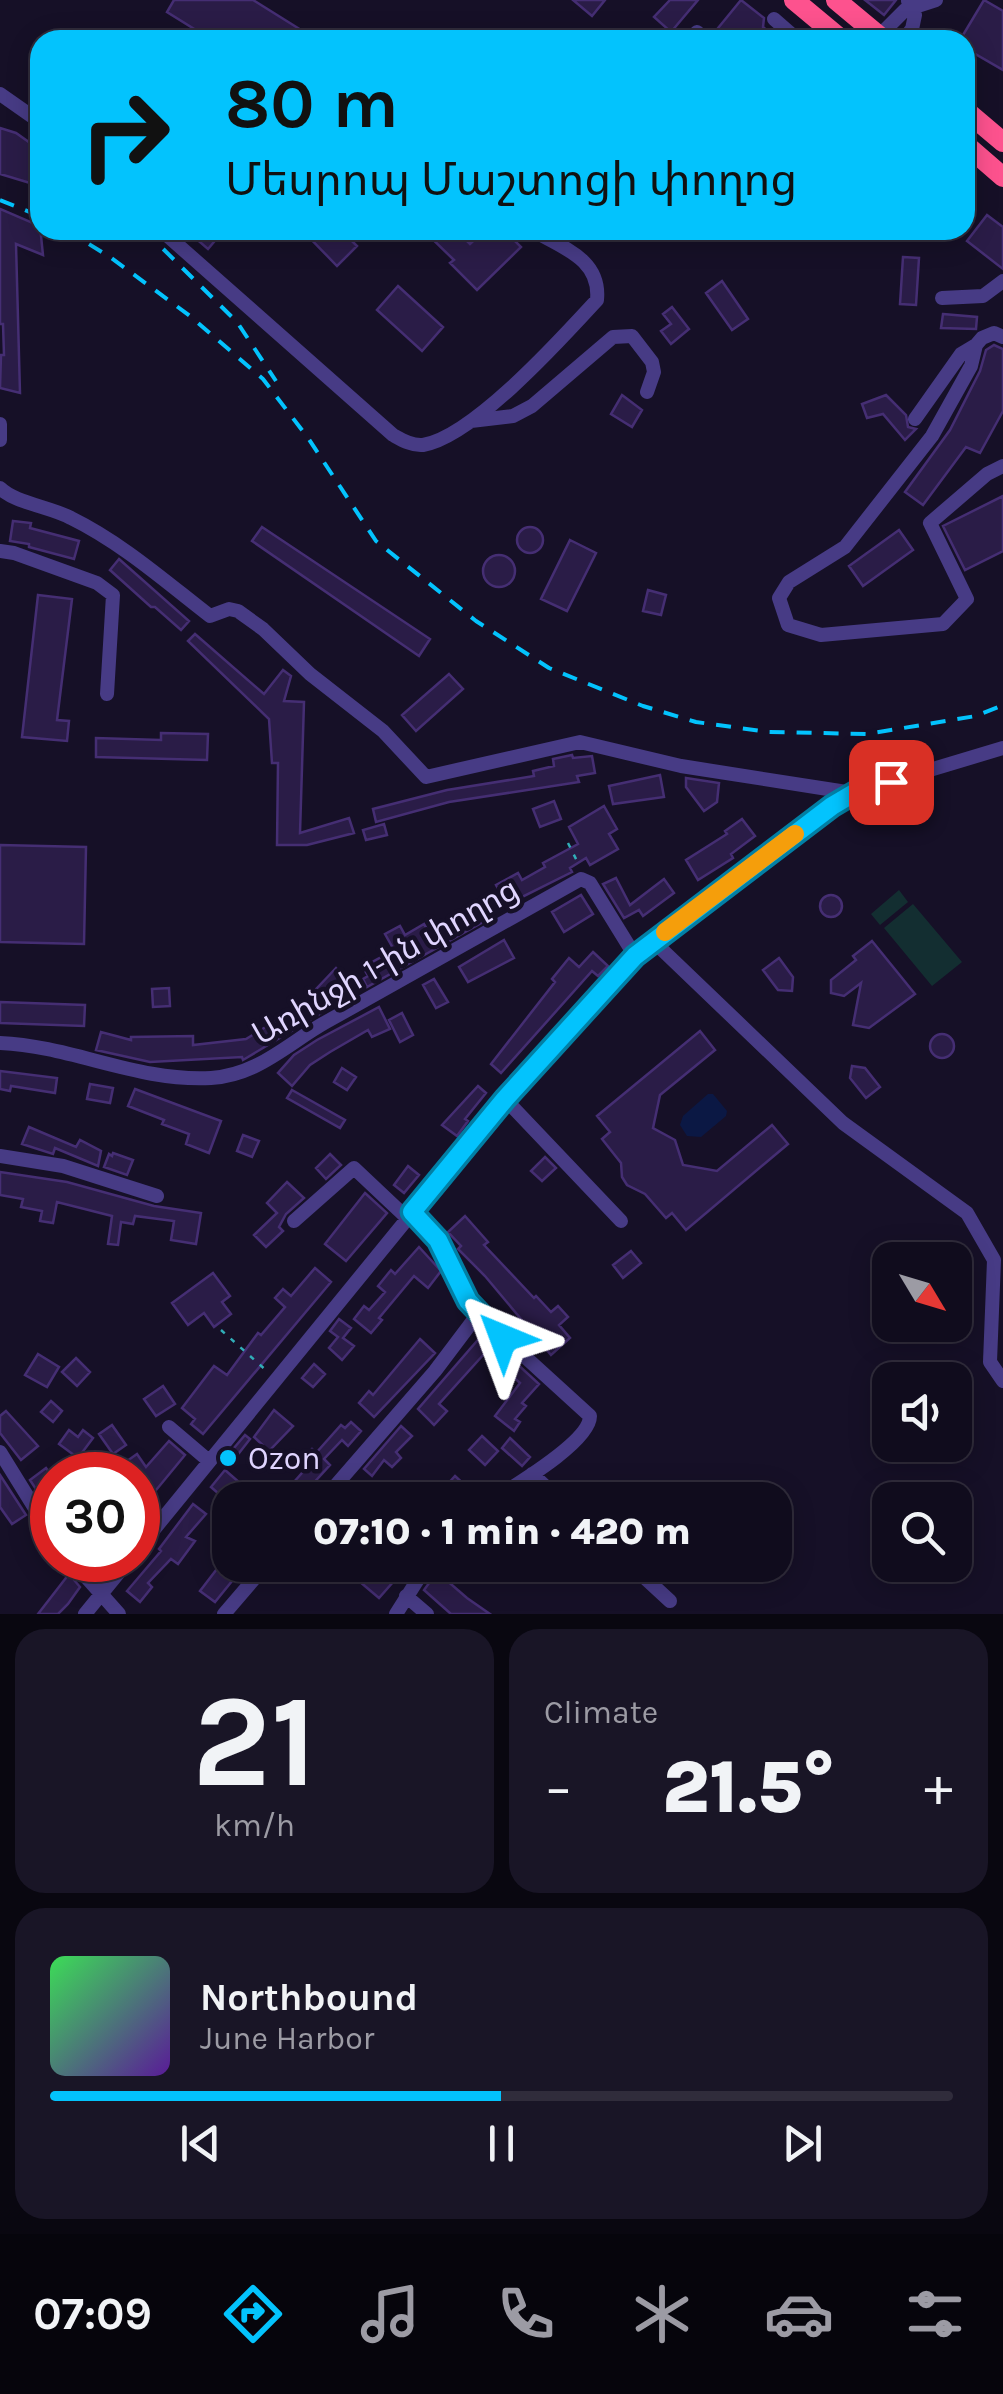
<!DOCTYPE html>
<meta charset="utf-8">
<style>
:root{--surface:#100c1d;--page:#191526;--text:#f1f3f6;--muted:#9c9ba4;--line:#302c3b;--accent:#03c3fd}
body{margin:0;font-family:Karla,"Noto Sans Armenian",sans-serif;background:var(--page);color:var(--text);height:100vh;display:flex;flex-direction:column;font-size:38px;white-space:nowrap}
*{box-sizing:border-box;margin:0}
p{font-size:32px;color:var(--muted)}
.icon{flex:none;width:55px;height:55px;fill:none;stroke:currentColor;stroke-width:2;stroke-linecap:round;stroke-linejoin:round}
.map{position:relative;height:1614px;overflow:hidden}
.details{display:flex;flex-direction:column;gap:15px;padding:15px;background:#090710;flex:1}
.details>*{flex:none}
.guide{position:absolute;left:30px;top:30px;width:945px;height:210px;border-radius:30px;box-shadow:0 5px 25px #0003,0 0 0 2px var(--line);background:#03c3fd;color:#111;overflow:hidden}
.needle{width:65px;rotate:128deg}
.tools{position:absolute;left:872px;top:1242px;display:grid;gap:20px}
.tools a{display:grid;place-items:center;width:100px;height:100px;border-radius:20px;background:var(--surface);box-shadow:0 5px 25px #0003,0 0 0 2px var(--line);font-size:50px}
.speed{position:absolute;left:30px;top:1452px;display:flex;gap:20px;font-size:50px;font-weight:700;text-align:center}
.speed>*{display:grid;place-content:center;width:130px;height:130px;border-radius:50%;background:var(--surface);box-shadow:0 5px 25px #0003,0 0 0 2px var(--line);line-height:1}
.speed .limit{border:15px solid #d22;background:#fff;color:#111}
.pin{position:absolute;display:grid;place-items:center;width:85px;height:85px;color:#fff;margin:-42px;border-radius:20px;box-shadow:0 5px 15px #0006}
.me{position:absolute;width:110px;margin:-55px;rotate:316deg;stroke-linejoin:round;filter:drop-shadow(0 0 8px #0008)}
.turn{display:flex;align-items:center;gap:35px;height:210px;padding:0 30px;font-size:45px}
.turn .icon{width:130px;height:130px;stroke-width:2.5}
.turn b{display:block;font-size:70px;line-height:85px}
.big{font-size:75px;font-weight:800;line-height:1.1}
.details .widget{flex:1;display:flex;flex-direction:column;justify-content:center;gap:15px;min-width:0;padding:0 35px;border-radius:30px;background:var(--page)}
.details .dial{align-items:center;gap:0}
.dial b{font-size:130px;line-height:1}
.song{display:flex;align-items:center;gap:30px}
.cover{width:120px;height:120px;border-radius:15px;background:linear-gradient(135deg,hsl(130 70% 55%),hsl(270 70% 35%))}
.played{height:10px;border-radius:5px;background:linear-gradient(90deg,var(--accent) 50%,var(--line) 50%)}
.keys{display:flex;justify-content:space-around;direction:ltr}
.heat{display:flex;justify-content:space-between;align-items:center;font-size:55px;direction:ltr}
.details .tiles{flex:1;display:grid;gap:15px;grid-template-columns:1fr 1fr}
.widget:last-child{grid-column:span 2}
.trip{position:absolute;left:212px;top:1482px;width:580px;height:100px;border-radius:30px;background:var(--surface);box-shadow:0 5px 25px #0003,0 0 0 2px var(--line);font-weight:800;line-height:100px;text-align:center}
.dock{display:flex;height:160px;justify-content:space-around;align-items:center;background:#06050c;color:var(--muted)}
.dock .icon{width:70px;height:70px}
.dock .current{color:var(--accent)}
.dock b{font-size:45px;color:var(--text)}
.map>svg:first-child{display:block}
.green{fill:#132e31}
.water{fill:#0b1844}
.building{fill:#2a1c47;stroke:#452e73;stroke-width:2.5}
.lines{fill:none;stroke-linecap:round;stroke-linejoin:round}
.path{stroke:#31aeb8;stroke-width:2.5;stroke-dasharray:5 8;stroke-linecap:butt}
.minor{stroke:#473b85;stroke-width:14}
.highway{stroke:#fd528e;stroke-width:20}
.rail{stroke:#03c3fd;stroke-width:4;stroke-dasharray:15 12;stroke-linecap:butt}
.route-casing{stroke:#027fa4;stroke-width:25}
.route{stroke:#03c3fd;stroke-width:18}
.slow{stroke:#f59e0b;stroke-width:18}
.poi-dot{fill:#03c3fd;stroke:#161027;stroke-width:4}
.labels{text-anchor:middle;stroke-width:9;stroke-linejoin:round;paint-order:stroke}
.street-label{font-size:32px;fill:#e0d5ff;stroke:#161027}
.poi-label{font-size:32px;fill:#e0d5ff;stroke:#161027;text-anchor:start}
</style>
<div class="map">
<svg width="1003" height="1614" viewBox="0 0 1003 1614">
<rect width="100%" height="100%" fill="#161027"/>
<path class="green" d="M899 890 908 902 880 925 871 914Z
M913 904 962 962 932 986 884 928Z"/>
<path class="water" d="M708 1094H713L727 1111 726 1116 701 1137 687 1136 680 1125 683 1116Z"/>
<path class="building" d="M174 0H253L317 40H212L167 12Z
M573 0H605L592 16Z
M670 0H698L671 32 654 17Z
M741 0 764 18 763 27 778 40H716L714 33Z
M865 0H896L884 15Z
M984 0 1003 11V70L965 48V40H960Z
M0 128 16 133 40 150V186L0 174Z
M0 209 40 226 43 255 16 244 20 393 0 388 1 355H4L3 324H0Z
M987 215 1003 227V269L967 241Z
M186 230H224L208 249Z
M302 230H341L357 246 337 266Z
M423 230H456L470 244 485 230H504L521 247 477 290 450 263 454 260Z
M903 257 919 258 916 305 900 304Z
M722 281 748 319 732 330 706 293Z
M398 286 443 327 422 351 377 310Z
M672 307 689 329 671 344 661 331 671 324 663 314Z
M943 314 977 317 976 329 941 328Z
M994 345 1003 349V411L980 453 966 447 923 505 905 492 950 430 980 371 986 350Z
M622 395 642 410 632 427 611 414Z
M886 395 906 415 908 427 916 429 905 440 883 414 867 418 862 404Z
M1003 496V551L965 570 943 526Z
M13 521 31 523 30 528 79 541 74 559 29 547V544L10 541Z
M262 527 430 639 419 656 252 541Z
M517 540a13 13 0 1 1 26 0a13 13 0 1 1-26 0Z
M899 530 913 550 863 586 849 566Z
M570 540 596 553 567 611 541 599Z
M483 571a16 16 0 1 1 32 0a16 16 0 1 1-32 0Z
M119 559 189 621 181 630 155 607H151L110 570Z
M648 590 666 595 661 615 643 611Z
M38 595 72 599 57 720 69 721 67 741 22 737Z
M195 634 264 694 283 670 291 676 284 701 304 702 300 833 349 818 354 833 307 845H277L278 763H272L269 719 188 641Z
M449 674 463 689 416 731 402 715Z
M161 733 208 734 207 760 96 757V738L161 740Z
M572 755 573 758 592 756 595 773 577 776 579 782 449 802 376 822 373 809 447 790 534 776 533 771 554 766 553 759Z
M660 775 664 797 613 804 609 786Z
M686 778 719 783 717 802 704 811 686 787Z
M554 801 561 819 540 827 533 809Z
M604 806 617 829 609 834 618 849 590 865 586 858 570 868 572 872 490 913 492 917 367 987 363 979 368 976 363 967 394 950 385 934 400 926 405 935 424 924 431 936 501 894 496 885 518 873 522 880 545 867 543 863 578 844 569 827Z
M742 819 755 836 731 854 733 858 698 880 686 860 727 834 725 831Z
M384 824 387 835 366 840 363 830Z
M0 845 86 847 84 944 0 942Z
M616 878 630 905 664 879 674 893 643 916 639 910 624 918 603 884Z
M820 906a11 11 0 1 1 22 0a11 11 0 1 1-22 0Z
M581 895 593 914 564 932 552 912Z
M504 940 514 958 468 982 459 967Z
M872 941 915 994 869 1028 853 1025 861 983 844 996 831 993V980L856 960 853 956Z
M593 952 608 966 598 976 592 971 501 1073 491 1064 555 982 552 979 569 958 579 967Z
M779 958 793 977 792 991 778 990 763 970Z
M336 968 354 987 333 1006 243 1060 242 1057 150 1062 96 1050 101 1032 131 1040V1037L193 1036V1045L246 1039 300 1006Z
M434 979 448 1002 436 1008 423 985Z
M169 988 170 1006 153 1007 152 989Z
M0 1002 85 1005 84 1026 0 1023Z
M379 1007 390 1029 372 1037 368 1030 330 1052 310 1065 292 1086 278 1073 294 1055 317 1040Z
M402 1013 413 1035 400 1042 389 1020Z
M700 1031 715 1050 660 1095 653 1128 675 1140 683 1165 717 1171 772 1125 788 1144 686 1230 672 1213 666 1218 645 1194 627 1185 622 1177 621 1163 602 1139 610 1132 597 1116Z
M930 1046a12 12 0 1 1 24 0a12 12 0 1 1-24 0Z
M852 1066 865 1068 880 1087 866 1098 850 1078Z
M342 1068 356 1077 347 1090 334 1082Z
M0 1071 57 1078 55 1093 11 1086 10 1091 0 1089Z
M90 1084 113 1088 110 1103 87 1099Z
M478 1086 486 1093 465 1119 468 1121 457 1136 442 1125Z
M135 1089 221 1121 209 1153 186 1144 189 1134 162 1124 164 1120 128 1106Z
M292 1090 345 1120 340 1128 287 1098Z
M29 1127 76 1147 80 1140 101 1151 98 1166 55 1148 53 1154 22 1144Z
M243 1135 259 1141 252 1157 237 1151Z
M113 1153 133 1160 127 1175 104 1167 109 1154 112 1156Z
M330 1154 341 1165 326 1179 316 1168Z
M545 1157 556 1168 542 1181 531 1171Z
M408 1166 419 1175 404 1193 394 1185Z
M0 1172 67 1182 154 1206 201 1213 196 1244 171 1240 174 1221 135 1216 133 1224 121 1222 118 1245 108 1244 112 1216 57 1202 53 1223 40 1221 42 1211 21 1207 23 1199 0 1195Z
M287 1182 304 1198 286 1214 279 1227 283 1231 266 1247 254 1235 277 1213 267 1203Z
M365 1193 387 1213 346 1261 325 1244Z
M465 1216 488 1242 484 1245 534 1298 536 1296 551 1312 558 1306 568 1317 559 1325 570 1338 551 1355 485 1276 458 1249 461 1246 448 1232Z
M419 1247 441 1271 428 1288 414 1276 379 1318 382 1320 371 1333 354 1319 364 1306 369 1310 385 1292 378 1286 391 1270 395 1274Z
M631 1251 641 1263 623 1278 613 1265Z
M315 1268 331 1282 203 1434 191 1424 195 1419 182 1408 214 1366 227 1375 258 1333 261 1335 285 1307 275 1298 283 1289 291 1296Z
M213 1273 230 1296 222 1302 231 1314 214 1327 204 1313 188 1325 172 1303Z
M339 1319 351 1328 343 1338 354 1346 342 1360 329 1348 338 1337 330 1331Z
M483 1334 494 1343 439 1404 447 1411 434 1425 418 1409Z
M420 1339 435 1353 374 1417 359 1403 369 1391 373 1395Z
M38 1354 59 1367 47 1387 25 1375Z
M76 1358 90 1372 77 1386 62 1372Z
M515 1362 539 1384 522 1403 526 1406 515 1419 520 1422 514 1431 495 1416 520 1383 507 1371Z
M314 1364 325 1374 313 1387 302 1378Z
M163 1386 175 1404 156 1416 144 1399Z
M51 1401 62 1411 53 1422 41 1412Z
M274 1410 293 1426 269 1451 254 1437Z
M6 1411 38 1446 21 1460 0 1433V1416Z
M351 1422 361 1431 348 1446 342 1440 324 1459 330 1465 298 1500H278L309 1465 302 1460 312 1449 316 1453 341 1425 345 1428Z
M112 1425 126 1445 113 1454 99 1434Z
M401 1426 412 1436 396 1452 401 1458 392 1467 384 1460 372 1476 364 1469Z
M69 1430 78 1437 83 1430 93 1438 78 1458 59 1444Z
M245 1435 250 1439 229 1466 223 1461Z
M482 1436 498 1451 485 1465 469 1450Z
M510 1438 530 1457 522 1466 502 1448Z
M169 1441 185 1455 138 1512 140 1481 127 1461 137 1454 146 1467Z
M46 1468 52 1476V1493L43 1500 30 1480Z
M225 1470 241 1484 227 1501 211 1487Z
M0 1475 26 1515 12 1524 0 1507Z
M455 1476 468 1488 457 1500 443 1489Z
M193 1504 206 1514 186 1537 195 1541 178 1564 171 1559 148 1583 152 1587 140 1602 127 1591 161 1551 159 1549Z
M230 1552V1565H245L215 1602 200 1591Z
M282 1565H313L300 1580Z
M373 1565H408L379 1598 359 1581Z
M437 1572 467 1598 490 1614H451L424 1590Z
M69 1574 80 1587 68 1604 58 1614H38Z"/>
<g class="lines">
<path class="path" d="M568 843 579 865
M221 1330 268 1372"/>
<path class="minor" d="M774 19 798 40
M697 32 706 40
M876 39 905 10 936 0
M903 40 912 29 915 15 908 1
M0 94 40 122
M161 230 393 435C402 440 412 446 423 445 473 437 562 338 597 300 601 259 563 248 532 230
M851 234V230
M942 298 983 296 1003 281
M1003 337 994 333 982 338 976 345 971 366 932 436 845 547 789 582 779 598 788 625 821 635 943 624 967 599 930 523 987 474 1003 466
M915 419 961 354 976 345
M471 421 513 416 532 406 613 337 632 336 652 362 654 372 647 392
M0 424V440
M0 488C15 503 51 507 71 518 122 543 166 582 210 616L229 609 238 611 263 629 310 674 383 731 426 777 580 742 681 766 853 793
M0 551 14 553 97 583 113 595 107 694
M653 941 843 1123 967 1213 994 1260 990 1362 1003 1381
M0 1043C72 1046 137 1082 211 1078 258 1075 287 1044 326 1022 411 974 496 927 581 879L590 883 635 956
M505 1099 621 1221
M0 1156 63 1166 157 1196
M294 1221 354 1168 407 1218
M478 1314 590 1416C590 1442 514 1486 492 1500
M169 1427 209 1461
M0 1452 52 1536
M532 1474 560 1500
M323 1500 435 1371 478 1314 468 1301 438 1240 412 1212
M138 1549 505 1099 635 956 853 793 1003 748
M71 1560 119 1614
M631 1565 670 1601
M406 1596 427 1614
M85 1614 129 1560
M224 1614 266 1565
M396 1614 427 1565"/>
<path class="highway" d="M794 0 842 40
M836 0 884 40
M965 110 1003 142
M965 144 1003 177"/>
<path class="rail" d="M0 200 40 216
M66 230 110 257 190 316 263 379 308 438 376 541 476 621 549 668 643 706 696 722 769 732 867 734 976 716 1003 705
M144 230 237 322 276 381"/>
</g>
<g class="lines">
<defs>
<path id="route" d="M503 1338 468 1301 438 1240 412 1212 505 1099 635 956 832 806 854 793 891 782"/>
</defs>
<use href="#route" class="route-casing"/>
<use href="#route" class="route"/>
<path class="slow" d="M665 932 795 834"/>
</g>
<circle class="poi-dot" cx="228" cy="1458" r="10"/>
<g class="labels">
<g class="street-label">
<text transform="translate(385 961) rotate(-30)" y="11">Առինջի 1-ին փողոց</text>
</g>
<g class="poi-label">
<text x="248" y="1469">Ozon</text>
</g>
</g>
</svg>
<div class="tools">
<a><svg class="needle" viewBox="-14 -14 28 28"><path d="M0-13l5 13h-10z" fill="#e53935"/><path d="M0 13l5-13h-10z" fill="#9c9ba4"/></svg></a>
<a><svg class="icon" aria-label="sound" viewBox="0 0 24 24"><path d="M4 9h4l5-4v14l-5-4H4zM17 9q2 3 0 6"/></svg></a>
<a><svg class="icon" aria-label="search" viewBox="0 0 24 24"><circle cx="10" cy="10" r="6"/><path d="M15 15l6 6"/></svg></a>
</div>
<div class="speed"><div class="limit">30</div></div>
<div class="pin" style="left:891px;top:782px;background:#d93025"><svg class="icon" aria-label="arrive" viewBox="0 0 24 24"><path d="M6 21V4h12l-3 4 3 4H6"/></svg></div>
<svg class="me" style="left:503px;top:1338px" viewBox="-20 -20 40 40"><path d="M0-17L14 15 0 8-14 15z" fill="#03c3fd" stroke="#fff" stroke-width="4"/></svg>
<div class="trip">07:10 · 1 min · 420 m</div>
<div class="guide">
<div class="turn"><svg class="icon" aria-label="right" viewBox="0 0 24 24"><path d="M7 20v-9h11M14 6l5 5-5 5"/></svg><div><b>80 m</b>Մեսրոպ Մաշտոցի փողոց</div></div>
</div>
</div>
<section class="details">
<div class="tiles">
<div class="widget dial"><b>21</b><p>km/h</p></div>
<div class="widget"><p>Climate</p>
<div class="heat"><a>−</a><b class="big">21.5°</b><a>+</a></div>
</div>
<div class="widget">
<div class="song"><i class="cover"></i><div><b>Northbound</b><p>June Harbor</p></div></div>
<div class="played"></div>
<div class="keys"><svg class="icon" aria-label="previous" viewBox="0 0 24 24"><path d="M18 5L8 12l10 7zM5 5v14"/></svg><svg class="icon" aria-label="pause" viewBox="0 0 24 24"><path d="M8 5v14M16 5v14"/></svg><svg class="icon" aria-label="next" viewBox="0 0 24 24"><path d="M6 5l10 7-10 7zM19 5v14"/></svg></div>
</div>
</div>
</section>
<nav class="dock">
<b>07:09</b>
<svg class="icon current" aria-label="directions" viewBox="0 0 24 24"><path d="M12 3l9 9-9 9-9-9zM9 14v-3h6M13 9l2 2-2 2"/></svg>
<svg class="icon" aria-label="music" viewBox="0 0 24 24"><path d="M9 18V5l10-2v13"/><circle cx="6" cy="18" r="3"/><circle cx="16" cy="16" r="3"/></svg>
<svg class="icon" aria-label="phone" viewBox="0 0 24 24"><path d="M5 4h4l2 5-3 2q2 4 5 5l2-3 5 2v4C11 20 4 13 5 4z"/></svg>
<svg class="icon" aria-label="climate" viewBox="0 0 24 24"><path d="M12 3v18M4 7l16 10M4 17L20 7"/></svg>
<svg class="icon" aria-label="car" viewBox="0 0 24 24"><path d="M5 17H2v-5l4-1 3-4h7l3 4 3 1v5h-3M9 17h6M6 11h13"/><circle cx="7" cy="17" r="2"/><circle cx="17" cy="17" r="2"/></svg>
<svg class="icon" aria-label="filters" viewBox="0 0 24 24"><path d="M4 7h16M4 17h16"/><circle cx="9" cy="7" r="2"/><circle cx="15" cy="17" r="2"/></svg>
</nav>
